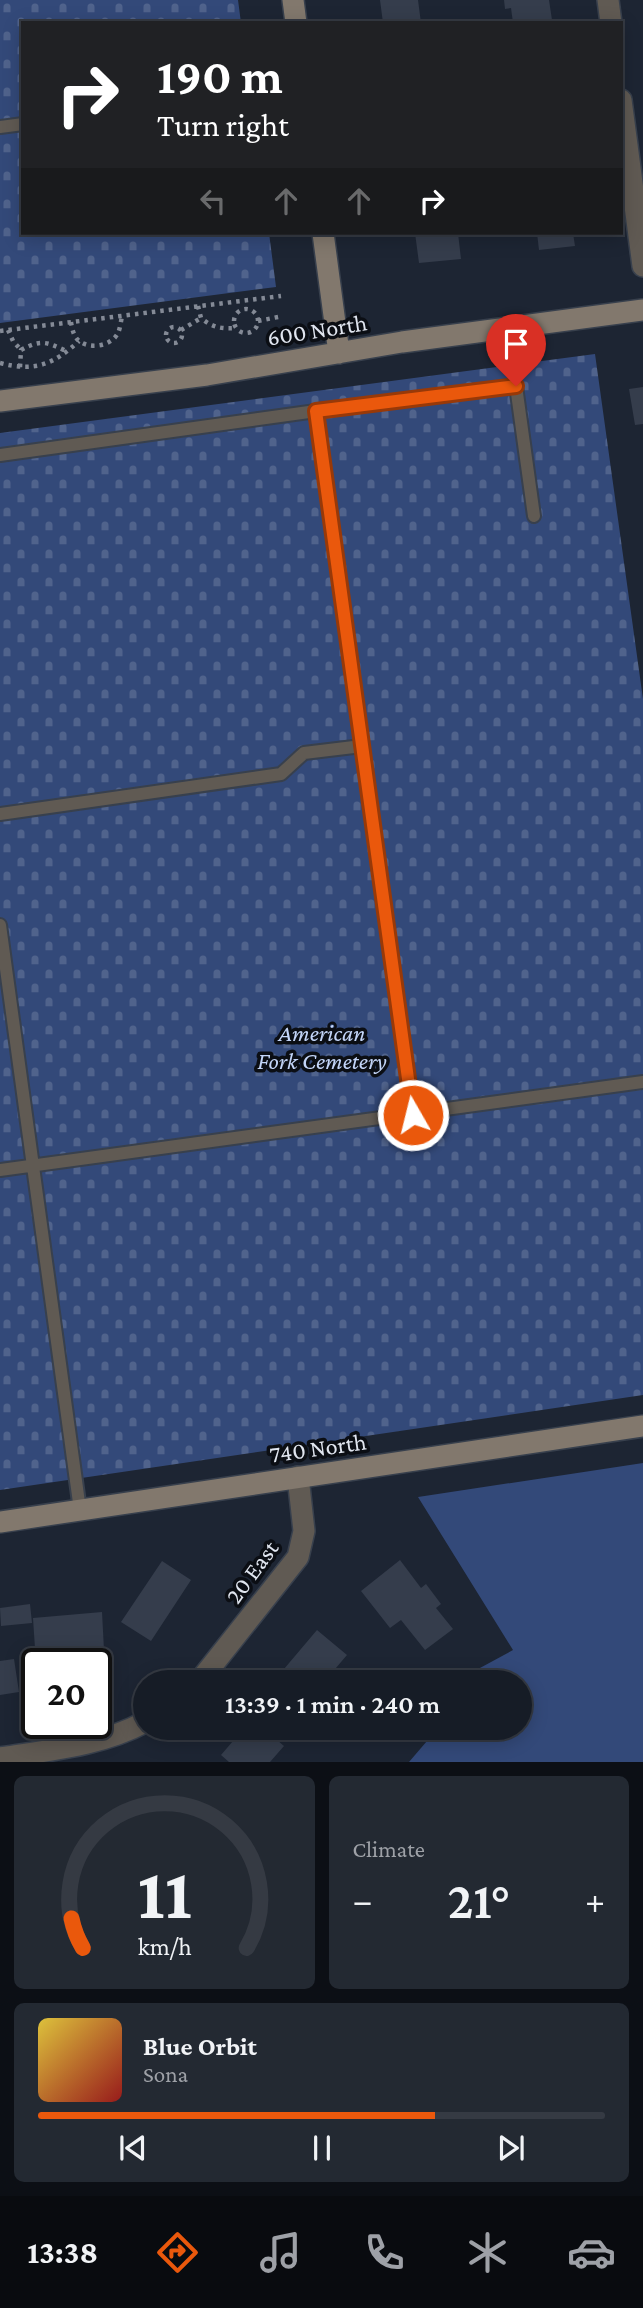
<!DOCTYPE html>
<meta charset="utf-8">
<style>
:root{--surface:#161c26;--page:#232932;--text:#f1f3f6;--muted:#9ea1a7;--line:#353a43;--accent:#ea580c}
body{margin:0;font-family:"Crimson Pro",serif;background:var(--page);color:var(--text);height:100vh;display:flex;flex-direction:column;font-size:26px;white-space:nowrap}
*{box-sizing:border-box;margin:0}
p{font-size:23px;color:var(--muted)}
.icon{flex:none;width:38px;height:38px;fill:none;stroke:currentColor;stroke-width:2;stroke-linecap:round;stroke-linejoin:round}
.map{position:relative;height:1762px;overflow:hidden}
.details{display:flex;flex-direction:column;gap:14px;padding:14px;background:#0c0f15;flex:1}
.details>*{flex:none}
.hud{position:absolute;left:21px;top:21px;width:602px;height:214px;border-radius:0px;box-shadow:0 4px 18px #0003,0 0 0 2px var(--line);background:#202124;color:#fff;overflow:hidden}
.speed{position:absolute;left:21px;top:1648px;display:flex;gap:14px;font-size:35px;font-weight:700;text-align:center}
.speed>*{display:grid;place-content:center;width:91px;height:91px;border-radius:50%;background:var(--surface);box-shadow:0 4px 18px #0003,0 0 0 2px var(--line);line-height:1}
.speed .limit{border:4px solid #111;border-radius:10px;background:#fff;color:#111}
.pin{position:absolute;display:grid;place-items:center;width:60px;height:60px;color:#fff;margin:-72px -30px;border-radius:50% 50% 50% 0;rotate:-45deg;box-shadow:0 0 7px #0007}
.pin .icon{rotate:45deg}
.me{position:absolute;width:77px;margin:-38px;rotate:352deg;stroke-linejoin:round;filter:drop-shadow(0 0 5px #0008)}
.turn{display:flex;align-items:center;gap:24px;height:147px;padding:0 21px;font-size:32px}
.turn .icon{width:91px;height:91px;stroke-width:2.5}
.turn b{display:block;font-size:49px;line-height:60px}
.lanes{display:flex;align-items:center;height:66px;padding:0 21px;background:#0003;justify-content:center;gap:35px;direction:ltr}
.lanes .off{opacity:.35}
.big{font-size:52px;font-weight:600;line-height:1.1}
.details .card{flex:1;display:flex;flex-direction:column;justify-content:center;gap:10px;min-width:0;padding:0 24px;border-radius:10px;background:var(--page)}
.details .dial{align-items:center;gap:0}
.dial svg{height:182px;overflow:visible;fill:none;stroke:var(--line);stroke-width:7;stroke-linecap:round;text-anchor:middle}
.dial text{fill:var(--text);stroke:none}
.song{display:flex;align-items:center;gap:21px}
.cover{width:84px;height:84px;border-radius:10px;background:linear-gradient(135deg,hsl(50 70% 55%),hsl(0 70% 35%))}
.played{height:7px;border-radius:4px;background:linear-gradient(90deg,var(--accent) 70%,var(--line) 70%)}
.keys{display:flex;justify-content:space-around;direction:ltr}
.heat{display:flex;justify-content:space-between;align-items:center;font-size:38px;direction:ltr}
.details .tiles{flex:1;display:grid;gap:14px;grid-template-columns:1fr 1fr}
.card:last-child{grid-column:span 2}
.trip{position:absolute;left:133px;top:1670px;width:399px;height:70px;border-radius:35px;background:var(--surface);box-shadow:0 4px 18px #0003,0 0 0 2px var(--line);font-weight:600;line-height:70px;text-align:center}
.tabs{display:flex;height:112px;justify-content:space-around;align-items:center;background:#090b0f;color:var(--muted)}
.tabs .icon{width:49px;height:49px}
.tabs .active{color:var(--accent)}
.tabs b{font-size:32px;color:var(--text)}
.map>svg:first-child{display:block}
.grass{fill:#334979}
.cemetery{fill:url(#cemetery-stones)}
.building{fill:#353d4c}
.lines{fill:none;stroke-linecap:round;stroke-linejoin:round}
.lane-casing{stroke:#38404d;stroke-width:16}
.street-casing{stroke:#38404d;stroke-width:24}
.secondary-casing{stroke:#38404d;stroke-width:24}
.path{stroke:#848a96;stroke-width:4.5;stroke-dasharray:3.5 5;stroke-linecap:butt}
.lane{stroke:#605a53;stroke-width:12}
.street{stroke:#605a53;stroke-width:21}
.secondary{stroke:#82786d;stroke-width:21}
.route-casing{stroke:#983908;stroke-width:18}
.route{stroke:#ea580c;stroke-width:12}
.labels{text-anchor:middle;stroke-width:7;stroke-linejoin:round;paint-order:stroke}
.street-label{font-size:24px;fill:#e1e6f0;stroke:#0b0e14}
.park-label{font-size:24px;font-style:italic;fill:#c4d6f9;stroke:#0b0e14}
</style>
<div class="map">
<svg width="643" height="1762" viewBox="0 0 643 1762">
<defs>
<pattern id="cemetery-stones" width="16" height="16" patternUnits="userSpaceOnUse" patternTransform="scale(1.75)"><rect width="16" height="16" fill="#334979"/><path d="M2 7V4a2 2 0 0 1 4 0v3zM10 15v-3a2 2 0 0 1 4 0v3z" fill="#50638c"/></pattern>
</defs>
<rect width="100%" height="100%" fill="#1d2533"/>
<path class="grass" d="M643 1463V1762H409L439 1727H520V1682H454L513 1650 418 1497Z"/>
<path class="cemetery" d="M0 0H238L241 23H23V233H269L276 287 0 323Z
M595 354 643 699V1395L0 1490V433Z"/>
<path class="building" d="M380 0H418L421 23H383Z
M504 0H549L552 20 513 23 511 8 505 9Z
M415 233H458L461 259 419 263Z
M537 233H573L575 246 539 250Z
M643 387V424L635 425 629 389Z
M400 1560 421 1588 426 1584 441 1604 436 1608 453 1629 425 1650 401 1620 390 1628 361 1591Z
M162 1561 191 1580 151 1641 121 1622Z
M30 1604 32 1623 1 1626 0 1608Z
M102 1612 104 1650 81 1651V1653L71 1654 70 1651 65 1652 66 1664H36L33 1618Z
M317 1630 347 1655 324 1682H273Z
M14 1659 19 1692 0 1695V1661Z
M245 1727H262L284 1746 270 1762H229L221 1755Z"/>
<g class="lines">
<defs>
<path id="lane" d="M0 127 23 124
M0 455 316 411
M0 814 281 774 304 753 362 746
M0 925 80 1510
M413 1115 316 411 516 386 534 516
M0 1170 643 1082"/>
<path id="street" d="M608 0 611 23
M621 100 643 266
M199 1682 298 1557 304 1531 298 1477
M0 1758C50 1750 100 1746 145 1722"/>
<path id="secondary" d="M293 0 296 23
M323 233 339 353
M0 401 207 375 402 342 643 310
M0 1522 643 1426"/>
</defs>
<use href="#lane" class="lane-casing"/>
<use href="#street" class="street-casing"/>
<use href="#secondary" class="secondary-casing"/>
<path class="path" d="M198 306 201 318C213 328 222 329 237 328
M234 321a12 12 0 1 1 24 0a12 12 0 1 1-24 0Z
M258 321 283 316
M71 322C72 328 73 334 77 339 87 350 111 347 118 333 120 329 121 321 122 316
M166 335a8 8 0 1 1 16 0a8 8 0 1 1-16 0Z
M8 330 13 341 21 350
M181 330 201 318
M0 331 281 296
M0 363C34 372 53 365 79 341
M20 367 21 350C41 339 47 342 66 351"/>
<use href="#lane" class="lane"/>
<use href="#street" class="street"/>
<use href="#secondary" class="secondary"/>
</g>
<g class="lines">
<defs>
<path id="route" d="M413 1115 316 411 516 386"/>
</defs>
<use href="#route" class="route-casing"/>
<use href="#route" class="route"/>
</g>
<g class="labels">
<g class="street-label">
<text transform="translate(317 330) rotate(-9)" y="8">600 North</text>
<text transform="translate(318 1448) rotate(-8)" y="8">740 North</text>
<text transform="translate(252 1572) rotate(-54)" y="8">20 East</text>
</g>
<g class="park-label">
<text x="322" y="1041">American<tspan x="322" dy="28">Fork Cemetery</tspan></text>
</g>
</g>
</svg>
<div class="speed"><div class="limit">20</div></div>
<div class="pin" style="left:516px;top:386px;background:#d93025"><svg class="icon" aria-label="arrive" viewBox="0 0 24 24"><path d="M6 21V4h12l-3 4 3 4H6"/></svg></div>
<svg class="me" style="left:413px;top:1115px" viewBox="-20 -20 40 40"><circle r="17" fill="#ea580c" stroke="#fff" stroke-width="3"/><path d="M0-11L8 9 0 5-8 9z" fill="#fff"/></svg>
<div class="trip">13:39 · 1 min · 240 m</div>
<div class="hud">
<div class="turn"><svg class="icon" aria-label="right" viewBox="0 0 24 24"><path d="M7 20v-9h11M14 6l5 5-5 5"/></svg><div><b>190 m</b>Turn right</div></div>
<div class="lanes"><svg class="icon off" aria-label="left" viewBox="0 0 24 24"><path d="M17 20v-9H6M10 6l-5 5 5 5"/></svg><svg class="icon off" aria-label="ahead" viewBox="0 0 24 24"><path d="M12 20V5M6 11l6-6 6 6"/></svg><svg class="icon off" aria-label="ahead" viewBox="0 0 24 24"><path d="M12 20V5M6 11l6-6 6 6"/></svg><svg class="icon" aria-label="right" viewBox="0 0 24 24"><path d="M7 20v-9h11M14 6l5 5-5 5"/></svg></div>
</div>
</div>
<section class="details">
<div class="tiles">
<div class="card dial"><svg viewBox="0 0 100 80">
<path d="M14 69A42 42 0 1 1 86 69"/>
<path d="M14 69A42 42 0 0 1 9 56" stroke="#ea580c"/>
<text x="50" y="56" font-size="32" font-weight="700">11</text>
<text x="50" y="72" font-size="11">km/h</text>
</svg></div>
<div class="card"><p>Climate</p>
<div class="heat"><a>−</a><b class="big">21°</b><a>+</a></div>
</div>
<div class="card">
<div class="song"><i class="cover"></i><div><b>Blue Orbit</b><p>Sona</p></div></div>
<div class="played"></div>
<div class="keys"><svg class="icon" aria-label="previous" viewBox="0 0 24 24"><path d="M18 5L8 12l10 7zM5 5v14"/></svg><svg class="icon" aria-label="pause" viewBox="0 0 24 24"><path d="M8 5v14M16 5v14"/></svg><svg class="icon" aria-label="next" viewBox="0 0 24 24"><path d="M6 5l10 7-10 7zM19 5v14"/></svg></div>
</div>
</div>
</section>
<nav class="tabs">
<b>13:38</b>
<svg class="icon active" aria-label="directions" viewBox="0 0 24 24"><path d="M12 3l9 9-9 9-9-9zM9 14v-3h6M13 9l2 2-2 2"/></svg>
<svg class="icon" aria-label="music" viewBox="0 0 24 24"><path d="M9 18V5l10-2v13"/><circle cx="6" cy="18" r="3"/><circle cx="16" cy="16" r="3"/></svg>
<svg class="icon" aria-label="phone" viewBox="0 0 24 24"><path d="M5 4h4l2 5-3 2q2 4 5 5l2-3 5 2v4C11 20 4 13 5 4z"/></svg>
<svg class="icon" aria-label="climate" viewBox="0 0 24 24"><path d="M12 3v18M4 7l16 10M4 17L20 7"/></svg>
<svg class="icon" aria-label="car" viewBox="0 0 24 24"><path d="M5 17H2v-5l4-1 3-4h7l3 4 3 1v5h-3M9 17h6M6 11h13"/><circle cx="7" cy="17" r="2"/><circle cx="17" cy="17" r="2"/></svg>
</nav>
